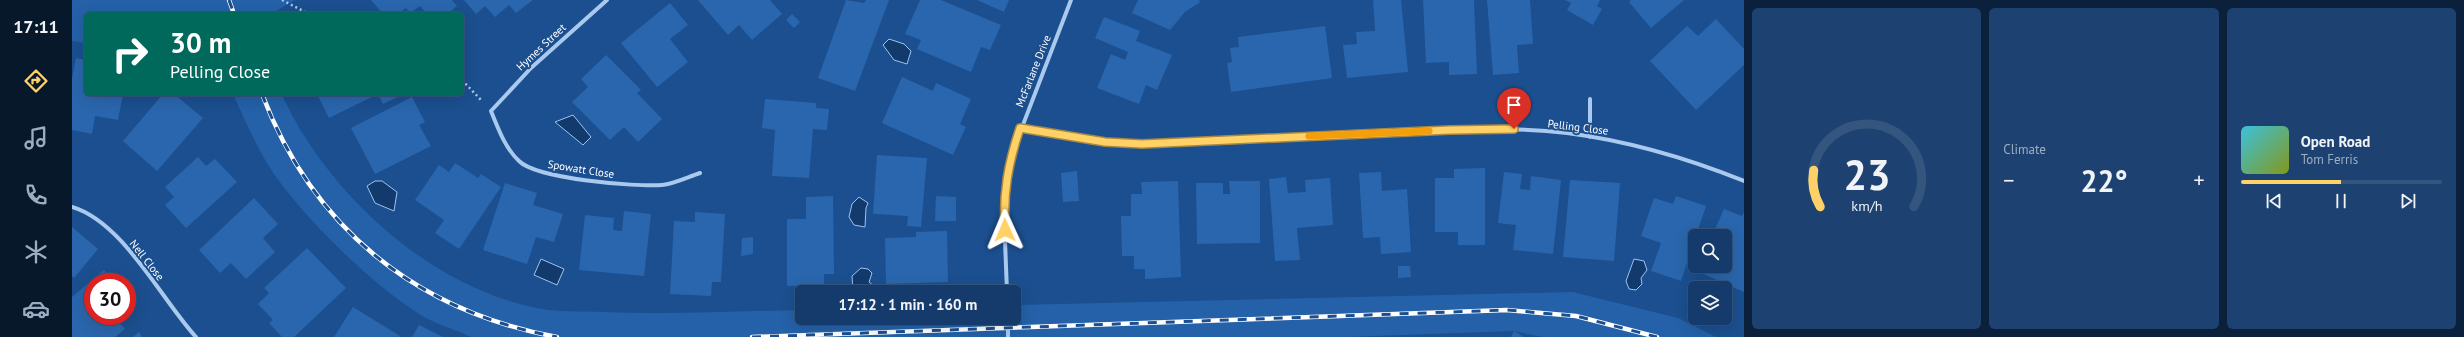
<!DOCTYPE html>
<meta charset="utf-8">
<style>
:root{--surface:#143b6b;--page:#1d4271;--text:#f1f3f6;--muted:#9dadc1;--line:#33557e;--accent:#ffd166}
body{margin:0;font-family:"PT Sans",sans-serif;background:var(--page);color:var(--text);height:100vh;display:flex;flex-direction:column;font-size:15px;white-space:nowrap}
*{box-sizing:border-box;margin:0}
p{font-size:13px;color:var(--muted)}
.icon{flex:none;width:22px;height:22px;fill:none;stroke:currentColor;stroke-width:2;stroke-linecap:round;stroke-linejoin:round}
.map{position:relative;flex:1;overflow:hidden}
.panel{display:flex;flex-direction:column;gap:8px;padding:8px;background:#0b203b;width:720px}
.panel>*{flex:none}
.hud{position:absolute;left:12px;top:12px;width:380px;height:84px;border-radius:6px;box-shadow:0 4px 16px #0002,0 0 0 1px var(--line);background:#00695c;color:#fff;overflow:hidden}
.buttons{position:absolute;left:1616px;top:229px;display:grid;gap:8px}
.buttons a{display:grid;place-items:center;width:44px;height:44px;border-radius:6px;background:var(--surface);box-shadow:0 4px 16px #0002,0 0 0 1px var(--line);font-size:20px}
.speed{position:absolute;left:12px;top:273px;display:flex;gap:8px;font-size:20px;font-weight:700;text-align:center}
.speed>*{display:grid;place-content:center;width:52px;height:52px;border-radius:50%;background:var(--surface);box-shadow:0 4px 16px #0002,0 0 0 1px var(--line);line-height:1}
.speed .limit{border:6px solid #d22;background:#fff;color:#111}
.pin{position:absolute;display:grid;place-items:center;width:34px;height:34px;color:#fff;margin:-41px -17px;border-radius:50% 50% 50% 0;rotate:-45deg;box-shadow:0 0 4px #0007}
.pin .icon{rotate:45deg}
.me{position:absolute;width:44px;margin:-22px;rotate:359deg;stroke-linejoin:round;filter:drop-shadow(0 0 3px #0008)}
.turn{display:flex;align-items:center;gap:14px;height:84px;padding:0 20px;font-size:18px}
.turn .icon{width:52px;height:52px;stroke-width:2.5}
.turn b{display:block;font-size:28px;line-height:34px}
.big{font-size:30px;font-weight:800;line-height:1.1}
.panel .tile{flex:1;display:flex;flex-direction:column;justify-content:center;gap:6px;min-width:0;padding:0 14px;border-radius:6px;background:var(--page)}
.panel .dial{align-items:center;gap:0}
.dial svg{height:104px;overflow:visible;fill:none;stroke:var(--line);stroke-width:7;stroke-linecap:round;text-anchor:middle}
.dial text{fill:var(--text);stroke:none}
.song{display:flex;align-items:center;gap:12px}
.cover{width:48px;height:48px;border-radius:6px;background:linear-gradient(135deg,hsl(190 70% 55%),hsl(70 70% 35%))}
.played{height:4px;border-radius:2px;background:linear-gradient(90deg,var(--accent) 50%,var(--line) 50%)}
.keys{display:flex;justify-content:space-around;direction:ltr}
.heat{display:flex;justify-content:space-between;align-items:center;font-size:22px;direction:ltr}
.panel .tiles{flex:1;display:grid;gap:8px;grid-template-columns:repeat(3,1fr)}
.trip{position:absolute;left:723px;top:285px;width:226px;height:40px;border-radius:6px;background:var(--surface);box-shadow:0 4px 16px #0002,0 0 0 1px var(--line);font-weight:800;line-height:40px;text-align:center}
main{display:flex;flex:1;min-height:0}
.tabs{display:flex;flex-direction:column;width:72px;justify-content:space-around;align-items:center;background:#08182b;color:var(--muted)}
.tabs .icon{width:28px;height:28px}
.tabs .current{color:var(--accent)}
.tabs b{font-size:18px;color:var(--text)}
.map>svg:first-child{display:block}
.green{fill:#2461a8}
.water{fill:#123a6d;stroke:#9cc4f0}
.building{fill:#2a66ad}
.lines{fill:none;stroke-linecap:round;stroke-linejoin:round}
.path{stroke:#a9c9ee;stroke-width:2.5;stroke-dasharray:2 3;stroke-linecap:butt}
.street{stroke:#a9c9ee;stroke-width:4}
.rail-casing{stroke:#fff;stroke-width:4.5}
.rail{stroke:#1b4f8f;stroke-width:3;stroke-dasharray:9;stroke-linecap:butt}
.route-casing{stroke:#a68842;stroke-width:10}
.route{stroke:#ffd166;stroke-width:7}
.slow{stroke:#f59e0b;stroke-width:7}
.labels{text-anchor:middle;stroke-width:4;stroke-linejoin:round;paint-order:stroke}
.street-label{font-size:11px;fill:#fff;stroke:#1b4f8f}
</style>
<main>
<nav class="tabs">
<b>17:11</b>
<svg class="icon current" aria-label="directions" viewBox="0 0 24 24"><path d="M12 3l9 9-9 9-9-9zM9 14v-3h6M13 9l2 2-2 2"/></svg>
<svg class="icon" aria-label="music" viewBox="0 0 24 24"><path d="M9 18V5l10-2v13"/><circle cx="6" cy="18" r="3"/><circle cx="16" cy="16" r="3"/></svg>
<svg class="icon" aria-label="phone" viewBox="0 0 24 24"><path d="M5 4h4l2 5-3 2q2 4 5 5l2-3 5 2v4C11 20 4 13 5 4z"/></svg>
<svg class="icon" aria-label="climate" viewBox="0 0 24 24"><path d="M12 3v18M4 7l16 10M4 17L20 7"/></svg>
<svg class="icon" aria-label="car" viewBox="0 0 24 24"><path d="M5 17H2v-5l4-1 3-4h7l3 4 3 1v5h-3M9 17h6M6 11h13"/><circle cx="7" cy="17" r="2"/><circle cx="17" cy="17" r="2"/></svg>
</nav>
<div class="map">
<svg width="1672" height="337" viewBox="0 0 1672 337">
<rect width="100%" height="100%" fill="#1b4f8f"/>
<path class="green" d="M0 0H223L199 14H14V43L0 41Z
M161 94H209C217 108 224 124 233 137 286 220 376 294 476 310 494 312 513 311 531 312 597 315 664 311 730 310V318H942V305L1501 292 1606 318 1644 337H1470L1442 331 1276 337H399C382 329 360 323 344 312 296 280 245 230 210 185 189 158 175 125 161 94Z"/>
<path class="water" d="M817 39 832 44 839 51 835 64 822 60 811 45Z
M501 115 519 137 511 145 483 122Z
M303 181H310L325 192 322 211 303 203 295 186Z
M787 197 796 203 794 208 793 227 782 225 777 217 780 204Z
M469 259 492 269 485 285 462 275Z
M1562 259 1572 261 1575 270 1569 278 1570 284 1564 290 1557 289 1554 281Z
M789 268 796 269 800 273 797 282 803 287 800 292H781L780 276Z"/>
<path class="building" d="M299 0H380L385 6 375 14H355L348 6 338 13 334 8 326 14H311Z
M392 0H461L444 13 437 5 423 17 413 6 404 14Z
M626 0H698L710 14 680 40 667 25 656 35Z
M774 0 792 3 794 0H817L783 91 746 78Z
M848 0H869L929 25 918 50 909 47 899 72 845 49 849 40 833 34Z
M905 0H937L932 12Z
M1066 0H1127L1128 2 1113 12 1098 30 1060 13Z
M1301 0H1329L1336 72 1275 78 1271 45 1285 44 1284 32 1303 31Z
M1351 0H1402L1405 74 1377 75V62L1354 63Z
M1415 0H1458L1461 44 1445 45 1447 73 1421 75Z
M1493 0H1528L1525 6 1530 9 1521 25 1495 10 1499 3Z
M1559 0H1612L1579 28 1557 2Z
M598 3 616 25 598 39 616 62 585 87 549 43Z
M720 14 728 22 722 28 714 20Z
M1032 17 1068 31 1064 41 1100 55 1085 90 1074 85 1067 104 1025 88 1039 54 1053 60 1056 52 1023 38Z
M1644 19 1672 49V65L1624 110 1578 61 1615 26 1626 36Z
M1253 26 1260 78 1159 92 1155 63 1160 62 1158 48 1167 47 1166 37Z
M534 55 569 90 565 93 590 119 566 142 552 127 538 140 500 102 516 87 509 79Z
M4 58 14 60V94H51L46 120 23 116 20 134 0 130V79Z
M830 77 861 91 864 83 899 99 888 124 894 127 881 155 810 123Z
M91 94H102L131 118 85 171 51 141Z
M245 94H332L311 104 306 94 257 118Z
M340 97 353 122 347 125 359 146 303 174 279 128Z
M693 99 744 103V108L757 109 755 130 741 129 737 178 700 176 703 130 690 128Z
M805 155 855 158 849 227 835 226 836 216 801 214Z
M126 157 134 166 143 159 165 182 114 228 93 205 102 197 93 187Z
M383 163 406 178 409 174 429 187 387 249 363 233 372 220 343 200 367 165 377 172Z
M1413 168V245H1386V232H1363V178H1382V169Z
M1005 171 1007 201 991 202 989 173Z
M1309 172 1310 191 1335 189 1339 252 1309 254 1308 237 1291 238 1287 173Z
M1432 172 1450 174 1448 189 1458 190 1459 176 1489 180 1481 254 1441 250 1444 225 1426 223Z
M1214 177 1216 193 1234 192 1233 180 1258 178 1261 225 1225 228 1228 260 1203 261 1197 179Z
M1498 180 1548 183 1542 261 1491 257Z
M1106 181 1109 277 1073 279V269H1062V256H1050L1049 216H1059V194H1070L1069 182Z
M1157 181H1188V243L1125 244 1124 183H1151V194H1158Z
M433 183 465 193 461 205 491 214 482 242 464 237 455 264 411 250Z
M761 196 762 274H752V285L715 286V219H734V197Z
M864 196 884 197V221H863Z
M1604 196 1634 206 1609 281 1579 271 1589 243 1569 236 1582 198 1601 204Z
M182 198 206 224 191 238 203 252 174 279 159 263 148 273 127 250Z
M1652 209 1670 216 1672 212V292L1625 271 1627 266H1653V236H1640Z
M552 211 579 214 572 276 507 270 513 215 542 218 541 230 550 231Z
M623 212 653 214 649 282H640L639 296 598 294 602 221 623 222Z
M0 227 26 249 2 278 0 276Z
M875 231 876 282 814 284 813 238 844 237V232Z
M681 237V254L669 256 670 238Z
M235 248 274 288 222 337H210L197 323 201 320 186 304 197 293 192 288Z
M1326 266H1338L1339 277 1326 278Z
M32 270 42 282H21V316H42L53 329 43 337H0V297Z
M281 307 328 336 327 337H262Z
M347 325 371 337H340Z
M1442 331 1452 337H1439Z
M67 332 70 337H61Z"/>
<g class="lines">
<path class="path" d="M210 0 237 14
M390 80 409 100"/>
<path class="street" d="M535 0 459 68 419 111C426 128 433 148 447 161 465 179 563 187 590 185 602 184 616 177 628 173
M1518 99V137
M948 128 1033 142 1070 143C1151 140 1231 136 1312 133 1373 130 1434 126 1495 133 1557 141 1615 158 1672 181
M0 207C51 222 89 299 124 337
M935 292 932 215 933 183 939 156 999 0
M936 318V337"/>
<defs>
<path id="rail" d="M157 0 162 14
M190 94C241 228 344 311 485 337
M680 337 1435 310 1504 316 1585 337"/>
</defs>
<use href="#rail" class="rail-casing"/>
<use href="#rail" class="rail"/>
</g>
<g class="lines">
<defs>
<path id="route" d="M933 230C931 192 936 164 948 128L1033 142 1070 144 1378 130 1442 129"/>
</defs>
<use href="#route" class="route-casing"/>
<use href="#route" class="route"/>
<path class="slow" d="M1237 136 1357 131"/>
</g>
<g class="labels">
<g class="street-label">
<text transform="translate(469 47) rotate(-43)" y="4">Hymes Street</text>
<text transform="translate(961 71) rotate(-68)" y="4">McFarlane Drive</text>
<text transform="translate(1506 127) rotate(7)" y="4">Pelling Close</text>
<text transform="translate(509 169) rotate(9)" y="4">Spowatt Close</text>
<text transform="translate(75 260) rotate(52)" y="4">Nell Close</text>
</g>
</g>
</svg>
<div class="buttons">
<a><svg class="icon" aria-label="search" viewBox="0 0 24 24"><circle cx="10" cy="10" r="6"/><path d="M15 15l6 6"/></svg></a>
<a><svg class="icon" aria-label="layers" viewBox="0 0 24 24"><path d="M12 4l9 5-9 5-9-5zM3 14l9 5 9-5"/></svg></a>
</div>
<div class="speed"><div class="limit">30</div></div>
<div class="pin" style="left:1442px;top:129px;background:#d93025"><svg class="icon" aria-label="arrive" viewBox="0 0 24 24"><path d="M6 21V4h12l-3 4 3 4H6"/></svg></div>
<svg class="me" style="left:933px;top:230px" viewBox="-20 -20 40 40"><path d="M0-17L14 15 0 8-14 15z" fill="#ffd166" stroke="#fff" stroke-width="4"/></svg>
<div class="trip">17:12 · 1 min · 160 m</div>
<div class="hud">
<div class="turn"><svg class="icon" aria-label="right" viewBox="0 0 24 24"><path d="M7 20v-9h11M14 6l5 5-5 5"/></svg><div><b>30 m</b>Pelling Close</div></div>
</div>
</div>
<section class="panel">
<div class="tiles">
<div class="tile dial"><svg viewBox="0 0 100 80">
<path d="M14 69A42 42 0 1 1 86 69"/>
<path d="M14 69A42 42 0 0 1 9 41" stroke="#ffd166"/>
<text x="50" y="56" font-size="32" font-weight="700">23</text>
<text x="50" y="72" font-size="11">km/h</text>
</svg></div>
<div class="tile"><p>Climate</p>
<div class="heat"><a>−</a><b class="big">22°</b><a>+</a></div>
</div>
<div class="tile">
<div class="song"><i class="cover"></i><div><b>Open Road</b><p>Tom Ferris</p></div></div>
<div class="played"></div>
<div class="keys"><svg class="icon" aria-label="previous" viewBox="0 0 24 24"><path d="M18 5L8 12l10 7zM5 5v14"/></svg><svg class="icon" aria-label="pause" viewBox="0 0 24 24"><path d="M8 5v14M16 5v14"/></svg><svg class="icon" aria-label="next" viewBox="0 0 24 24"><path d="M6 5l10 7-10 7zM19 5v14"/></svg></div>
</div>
</div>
</section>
</main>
